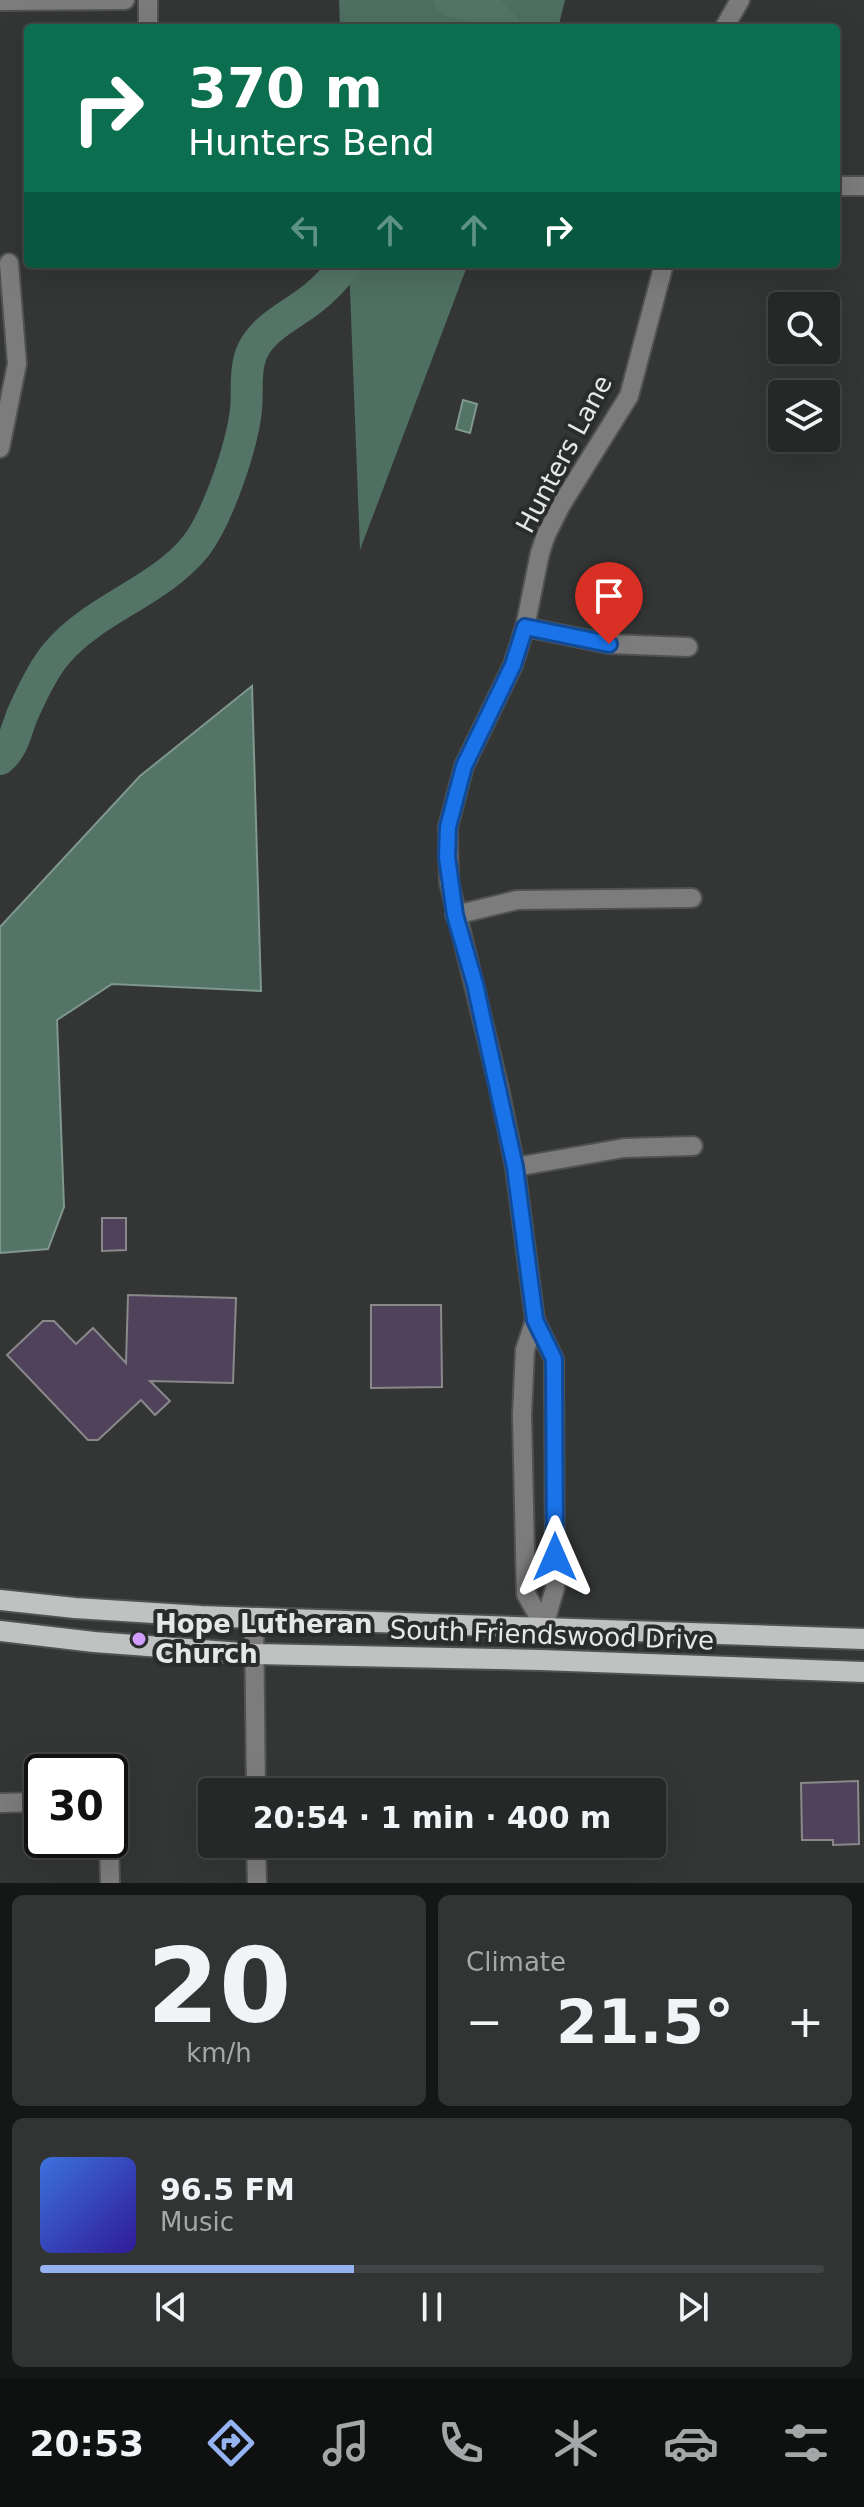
<!DOCTYPE html>
<meta charset="utf-8">
<style>
:root{--surface:#262828;--page:#323434;--text:#f1f3f6;--muted:#a4a6a8;--line:#424445;--accent:#95b2f1}
body{margin:0;font-family:"DejaVu Sans",sans-serif;background:var(--page);color:var(--text);height:100vh;display:flex;flex-direction:column;font-size:30px;white-space:nowrap}
*{box-sizing:border-box;margin:0}
p{font-size:26px;color:var(--muted)}
.icon{flex:none;width:44px;height:44px;fill:none;stroke:currentColor;stroke-width:2;stroke-linecap:round;stroke-linejoin:round}
.map{position:relative;height:1883px;overflow:hidden}
.sheet{display:flex;flex-direction:column;gap:12px;padding:12px;background:#151616;flex:1}
.sheet>*{flex:none}
.top-card{position:absolute;left:24px;top:24px;width:816px;height:244px;border-radius:8px;box-shadow:0 8px 32px #0002,0 0 0 2px var(--line);background:#0b6e4f;color:#fff;overflow:hidden}
.fabs{position:absolute;left:768px;top:292px;display:grid;gap:16px}
.fabs a{display:grid;place-items:center;width:72px;height:72px;border-radius:8px;background:var(--surface);box-shadow:0 8px 32px #0002,0 0 0 2px var(--line);font-size:40px}
.speed{position:absolute;left:24px;top:1754px;display:flex;gap:16px;font-size:40px;font-weight:700;text-align:center}
.speed>*{display:grid;place-content:center;width:104px;height:104px;border-radius:50%;background:var(--surface);box-shadow:0 8px 32px #0002,0 0 0 2px var(--line);line-height:1}
.speed .limit{border:4px solid #111;border-radius:12px;background:#fff;color:#111}
.pin{position:absolute;display:grid;place-items:center;width:68px;height:68px;color:#fff;margin:-82px -34px;border-radius:50% 50% 50% 0;rotate:-45deg;box-shadow:0 0 8px #0007}
.pin .icon{rotate:45deg}
.me{position:absolute;width:88px;margin:-44px;rotate:0deg;stroke-linejoin:round;filter:drop-shadow(0 0 6px #0008)}
.turn{display:flex;align-items:center;gap:28px;height:168px;padding:0 32px;font-size:36px}
.turn .icon{width:104px;height:104px;stroke-width:2.5}
.turn b{display:block;font-size:56px;line-height:68px}
.lanes{display:flex;align-items:center;height:76px;padding:0 32px;background:#0003;justify-content:center;gap:40px;direction:ltr}
.lanes .off{opacity:.35}
.big{font-size:60px;font-weight:600;line-height:1.1}
.sheet .tile{flex:1;display:flex;flex-direction:column;justify-content:center;gap:12px;min-width:0;padding:0 28px;border-radius:12px;background:var(--page)}
.sheet .dial{align-items:center;gap:0}
.dial b{font-size:104px;line-height:1}
.song{display:flex;align-items:center;gap:24px}
.cover{width:96px;height:96px;border-radius:12px;background:linear-gradient(135deg,hsl(220 70% 55%),hsl(250 70% 35%))}
.played{height:8px;border-radius:4px;background:linear-gradient(90deg,var(--accent) 40%,var(--line) 40%)}
.keys{display:flex;justify-content:space-around;direction:ltr}
.heat{display:flex;justify-content:space-between;align-items:center;font-size:44px;direction:ltr}
.sheet .tiles{flex:1;display:grid;gap:12px;grid-template-columns:1fr 1fr}
.tile:last-child{grid-column:span 2}
.trip{position:absolute;left:198px;top:1778px;width:468px;height:80px;border-radius:8px;background:var(--surface);box-shadow:0 8px 32px #0002,0 0 0 2px var(--line);font-weight:600;line-height:80px;text-align:center}
.tab-bar{display:flex;height:128px;justify-content:space-around;align-items:center;background:#0f1010;color:var(--muted)}
.tab-bar .icon{width:56px;height:56px}
.tab-bar .active{color:var(--accent)}
.tab-bar b{font-size:36px;color:var(--text)}
.map>svg:first-child{display:block}
.forest{fill:#4e6f61}
.water{fill:#537466;stroke:#7f978d;stroke-width:2}
.lines{fill:none;stroke-linecap:round;stroke-linejoin:round}
.river{stroke:#537466;stroke-width:32}
.building{fill:#4f425a;stroke:#89888a;stroke-width:2}
.minor-casing{stroke:#505251;stroke-width:22}
.major-casing{stroke:#505251;stroke-width:24}
.minor{stroke:#7b7c7b;stroke-width:18}
.major{stroke:#bfc2c1;stroke-width:20}
.route-casing{stroke:#114b97;stroke-width:20}
.route{stroke:#1a73e8;stroke-width:14}
.poi-dot{fill:#d29cfd;stroke:#292c2b;stroke-width:3}
.labels{text-anchor:middle;stroke-width:8;stroke-linejoin:round;paint-order:stroke}
.street-label{font-size:26px;fill:#e6e8e7;stroke:#292c2b}
.poi-label{font-size:26px;font-weight:bold;fill:#e6e8e7;stroke:#292c2b;text-anchor:start}
</style>
<div class="map">
<svg width="864" height="1883" viewBox="0 0 864 1883">
<rect width="100%" height="100%" fill="#333635"/>
<path class="forest" d="M339 0H565L558 28H340Z
M349 264H468L360 550Z"/>
<path class="water" d="M463 400 477 404 470 433 456 429Z
M252 686 261 991 112 984 57 1020 64 1207 48 1249 0 1253V927L140 776Z"/>
<g class="lines">
<path class="river" d="M450 0C474 5 490 7 505 28
M0 759C15 746 16 728 24 711 32 693 44 668 57 653 95 608 159 592 196 546 218 517 242 446 246 410 248 391 244 368 253 350 265 326 292 315 312 299 325 289 336 277 346 264"/>
</g>
<path class="building" d="M102 1218H126V1250L102 1251Z
M128 1295 236 1298 233 1383 150 1381 170 1401 155 1415 141 1400 98 1440H88L7 1355 43 1321H54L76 1344 93 1328 126 1363Z
M371 1305H441L442 1387 371 1388Z
M858 1781 859 1844 833 1845V1840H802L801 1783Z"/>
<g class="lines">
<defs>
<path id="minor" d="M0 1 125 0
M148 28V0
M724 28 740 0
M836 186H864
M0 448 17 364 9 263
M525 627 609 644 688 647
M455 915 517 900 692 898
M515 1167 624 1148 693 1146
M535 1320 525 1350 522 1415 525 1551 526 1594 544 1626
M254 1617 256 1792
M544 1626 555 1588 554 1359 535 1320 515 1167 499 1088 449 882 448 827 464 766 513 665 525 627 540 553 546 535 561 505 629 396 664 264
M0 1803 42 1802
M109 1840 110 1883
M256 1844 257 1883"/>
<path id="major" d="M0 1600 75 1608 201 1616 864 1639
M0 1631 94 1642 255 1654 541 1660 864 1672"/>
</defs>
<use href="#minor" class="minor-casing"/>
<use href="#major" class="major-casing"/>
<use href="#minor" class="minor"/>
<use href="#major" class="major"/>
</g>
<g class="lines">
<defs>
<path id="route" d="M555 1557 554 1359 535 1320 515 1167 475 984 455 915 447 857 448 827 464 766 513 665 525 627 609 644"/>
</defs>
<use href="#route" class="route-casing"/>
<use href="#route" class="route"/>
</g>
<circle class="poi-dot" cx="139" cy="1639" r="8"/>
<g class="labels">
<g class="street-label">
<text transform="translate(564 454) rotate(-62)" y="9">Hunters Lane</text>
<text transform="translate(552 1635) rotate(2)" y="9">South Friendswood Drive</text>
</g>
<g class="poi-label">
<text x="155" y="1633">Hope Lutheran<tspan x="155" dy="30">Church</tspan></text>
</g>
</g>
</svg>
<div class="fabs">
<a><svg class="icon" aria-label="search" viewBox="0 0 24 24"><circle cx="10" cy="10" r="6"/><path d="M15 15l6 6"/></svg></a>
<a><svg class="icon" aria-label="layers" viewBox="0 0 24 24"><path d="M12 4l9 5-9 5-9-5zM3 14l9 5 9-5"/></svg></a>
</div>
<div class="speed"><div class="limit">30</div></div>
<div class="pin" style="left:609px;top:644px;background:#d93025"><svg class="icon" aria-label="arrive" viewBox="0 0 24 24"><path d="M6 21V4h12l-3 4 3 4H6"/></svg></div>
<svg class="me" style="left:555px;top:1557px" viewBox="-20 -20 40 40"><path d="M0-17L14 15 0 8-14 15z" fill="#1a73e8" stroke="#fff" stroke-width="4"/></svg>
<div class="trip">20:54 · 1 min · 400 m</div>
<div class="top-card">
<div class="turn"><svg class="icon" aria-label="right" viewBox="0 0 24 24"><path d="M7 20v-9h11M14 6l5 5-5 5"/></svg><div><b>370 m</b>Hunters Bend</div></div>
<div class="lanes"><svg class="icon off" aria-label="left" viewBox="0 0 24 24"><path d="M17 20v-9H6M10 6l-5 5 5 5"/></svg><svg class="icon off" aria-label="ahead" viewBox="0 0 24 24"><path d="M12 20V5M6 11l6-6 6 6"/></svg><svg class="icon off" aria-label="ahead" viewBox="0 0 24 24"><path d="M12 20V5M6 11l6-6 6 6"/></svg><svg class="icon" aria-label="right" viewBox="0 0 24 24"><path d="M7 20v-9h11M14 6l5 5-5 5"/></svg></div>
</div>
</div>
<section class="sheet">
<div class="tiles">
<div class="tile dial"><b>20</b><p>km/h</p></div>
<div class="tile"><p>Climate</p>
<div class="heat"><a>−</a><b class="big">21.5°</b><a>+</a></div>
</div>
<div class="tile">
<div class="song"><i class="cover"></i><div><b>96.5 FM</b><p>Music</p></div></div>
<div class="played"></div>
<div class="keys"><svg class="icon" aria-label="previous" viewBox="0 0 24 24"><path d="M18 5L8 12l10 7zM5 5v14"/></svg><svg class="icon" aria-label="pause" viewBox="0 0 24 24"><path d="M8 5v14M16 5v14"/></svg><svg class="icon" aria-label="next" viewBox="0 0 24 24"><path d="M6 5l10 7-10 7zM19 5v14"/></svg></div>
</div>
</div>
</section>
<nav class="tab-bar">
<b>20:53</b>
<svg class="icon active" aria-label="directions" viewBox="0 0 24 24"><path d="M12 3l9 9-9 9-9-9zM9 14v-3h6M13 9l2 2-2 2"/></svg>
<svg class="icon" aria-label="music" viewBox="0 0 24 24"><path d="M9 18V5l10-2v13"/><circle cx="6" cy="18" r="3"/><circle cx="16" cy="16" r="3"/></svg>
<svg class="icon" aria-label="phone" viewBox="0 0 24 24"><path d="M5 4h4l2 5-3 2q2 4 5 5l2-3 5 2v4C11 20 4 13 5 4z"/></svg>
<svg class="icon" aria-label="climate" viewBox="0 0 24 24"><path d="M12 3v18M4 7l16 10M4 17L20 7"/></svg>
<svg class="icon" aria-label="car" viewBox="0 0 24 24"><path d="M5 17H2v-5l4-1 3-4h7l3 4 3 1v5h-3M9 17h6M6 11h13"/><circle cx="7" cy="17" r="2"/><circle cx="17" cy="17" r="2"/></svg>
<svg class="icon" aria-label="filters" viewBox="0 0 24 24"><path d="M4 7h16M4 17h16"/><circle cx="9" cy="7" r="2"/><circle cx="15" cy="17" r="2"/></svg>
</nav>
